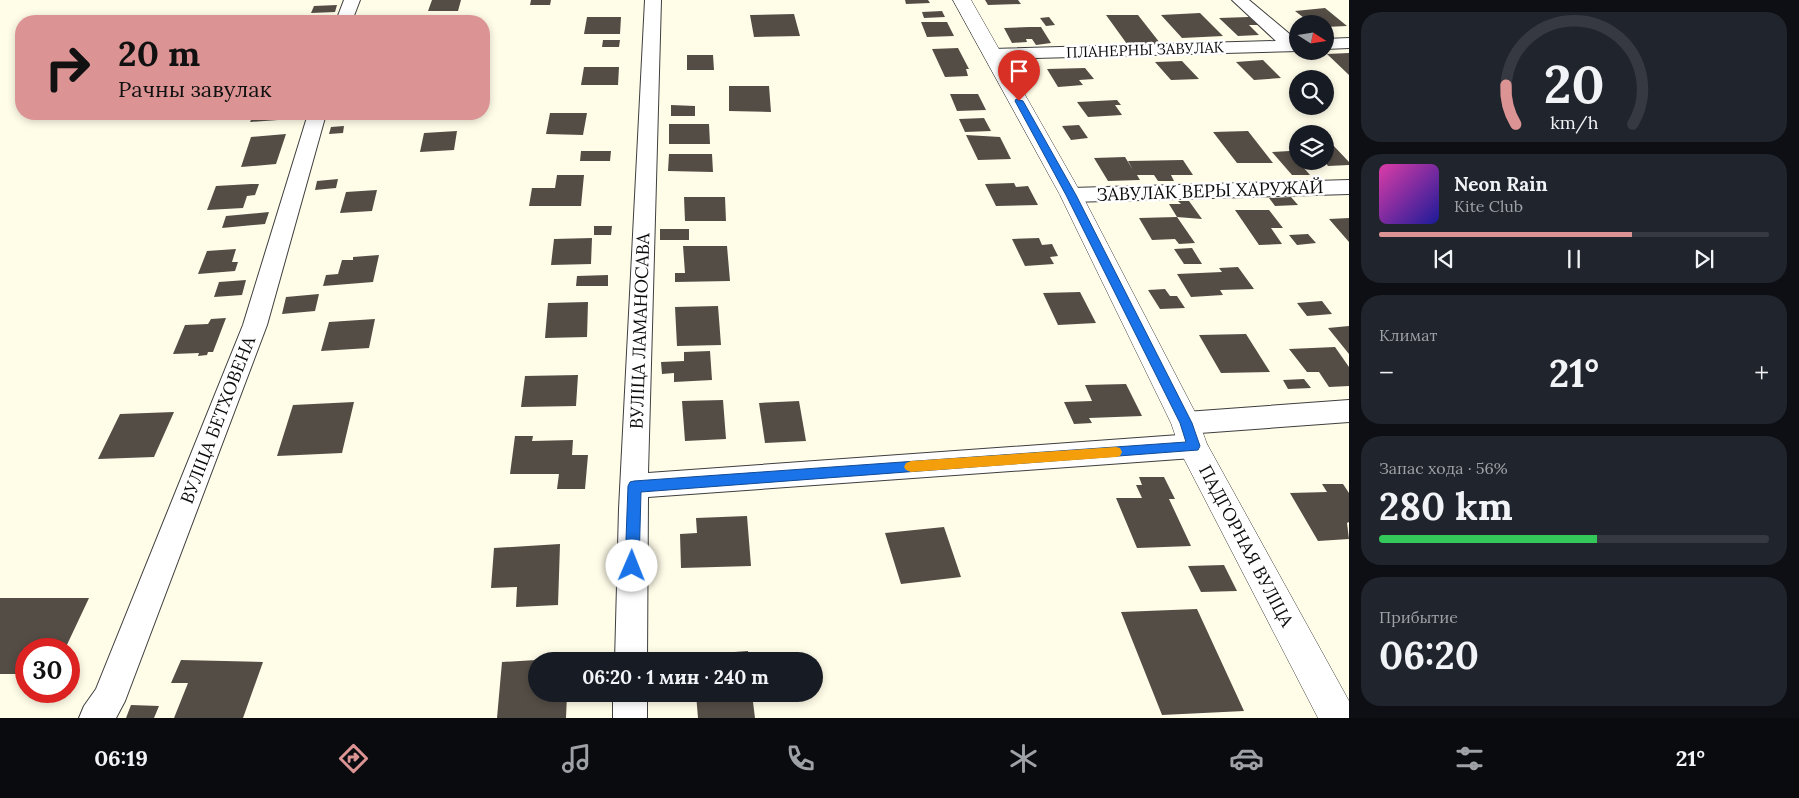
<!DOCTYPE html>
<html lang="ru">
<meta charset="utf-8">
<style>
:root{--surface:#171b24;--page:#20242c;--text:#f1f3f6;--muted:#9ea1a6;--line:#363941;--accent:#dc9393}
body{margin:0;font-family:Lora,serif;background:var(--page);color:var(--text);height:100vh;display:flex;flex-direction:column;font-size:19px;white-space:nowrap}
*{box-sizing:border-box;margin:0}
p{font-size:16px;color:var(--muted)}
.icon{flex:none;width:28px;height:28px;fill:none;stroke:currentColor;stroke-width:2;stroke-linecap:round;stroke-linejoin:round}
.map{position:relative;flex:1;overflow:hidden}
.details{display:flex;flex-direction:column;gap:12px;padding:12px;background:#0d0f14;width:450px}
.details>*{flex:none}
.banner{position:absolute;left:15px;top:15px;width:475px;height:105px;border-radius:20px;box-shadow:0 2px 8px #0003;background:#dc9393;color:#111;overflow:hidden}
.needle{width:32px;rotate:102deg}
.buttons{position:absolute;left:1289px;top:15px;display:grid;gap:10px}
.buttons a{display:grid;place-items:center;width:45px;height:45px;border-radius:50%;background:var(--surface);box-shadow:0 2px 8px #0003;font-size:25px}
.speed{position:absolute;left:15px;top:638px;display:flex;gap:10px;font-size:25px;font-weight:700;text-align:center}
.speed>*{display:grid;place-content:center;width:65px;height:65px;border-radius:50%;background:var(--surface);box-shadow:0 2px 8px #0003;line-height:1}
.speed .limit{border:8px solid #d22;background:#fff;color:#111}
.pin{position:absolute;display:grid;place-items:center;width:42px;height:42px;color:#fff;margin:-51px -21px;border-radius:50% 50% 50% 0;rotate:-45deg;box-shadow:0 0 5px #0007}
.pin .icon{rotate:45deg}
.me{position:absolute;width:55px;margin:-28px;rotate:1deg;stroke-linejoin:round;filter:drop-shadow(0 0 4px #0008)}
.turn{display:flex;align-items:center;gap:18px;height:105px;padding:0 20px;font-size:22px}
.turn .icon{width:65px;height:65px;stroke-width:2.5}
.turn b{display:block;font-size:35px;line-height:42px}
.big{font-size:38px;font-weight:700;line-height:1.1}
.details .widget{flex:1;display:flex;flex-direction:column;justify-content:center;gap:8px;min-width:0;padding:0 18px;border-radius:20px;background:var(--page)}
.details .dial{align-items:center;gap:0}
.dial svg{height:130px;overflow:visible;fill:none;stroke:var(--line);stroke-width:7;stroke-linecap:round;text-anchor:middle}
.dial text{fill:var(--text);stroke:none}
.song{display:flex;align-items:center;gap:15px}
.cover{width:60px;height:60px;border-radius:8px;background:linear-gradient(135deg,hsl(320 70% 55%),hsl(240 70% 35%))}
.played{height:5px;border-radius:2px;background:linear-gradient(90deg,var(--accent) 65%,var(--line) 65%)}
.keys{display:flex;justify-content:space-around;direction:ltr}
.heat{display:flex;justify-content:space-between;align-items:center;font-size:28px;direction:ltr}
.charge{height:8px;border-radius:4px;background:linear-gradient(90deg,#34c759 56%,var(--line) 0)}
.trip{position:absolute;left:528px;top:652px;width:295px;height:50px;border-radius:25px;background:var(--surface);box-shadow:0 2px 8px #0003;font-weight:700;line-height:50px;text-align:center}
.dock{display:flex;height:80px;justify-content:space-around;align-items:center;background:#090b0e;color:var(--muted)}
.dock .icon{width:35px;height:35px}
.dock .on{color:var(--accent)}
.dock b{font-size:22px;color:var(--text)}
main{display:flex;flex:1;min-height:0}
.map>svg:first-child{display:block}
.building{fill:#544d46}
.lines{fill:none;stroke-linecap:round;stroke-linejoin:round}
.minor-casing{stroke:#3e3e3e;stroke-width:2}
.tertiary-casing{stroke:#3e3e3e;stroke-width:1}
.minor{fill:#fff;fill-rule:evenodd}
.tertiary{fill:#fff;fill-rule:evenodd}
.route{fill:#1a73e8;stroke:#114b97}
.slow{fill:#f59e0b}
.labels{text-anchor:middle;stroke-width:5;stroke-linejoin:round;paint-order:stroke}
.far-street-label{font-size:15px;fill:#0b0b0b;stroke:#fff}
.street-label{font-size:18px;fill:#0b0b0b;stroke:#fff}
</style>
<main>
<div class="map">
<svg width="1349" height="718" viewBox="0 0 1349 718">
<rect width="100%" height="100%" fill="#fffce8"/>
<path class="building" d="M432 0H461L458 11H428Z
M531 0H551L550 5H530Z
M905 0H928L930 3 906 4Z
M985 0H1018L1021 4 988 5Z
M337 5 335 12 311 13 314 6Z
M1325 8 1347 26 1325 27V24H1312L1295 11Z
M942 11 945 17 924 18 922 12Z
M1200 13 1223 36 1182 38 1161 15Z
M794 14 800 36 754 37 750 15Z
M1106 15H1138L1160 43 1127 44Z
M587 17H621L620 34H584Z
M1049 17 1055 25 1046 26 1040 18Z
M1249 17 1258 25H1249L1259 35 1238 36 1219 18Z
M921 22H947L954 36 927 37Z
M1029 27H1041L1051 43 1036 45 1032 39H1026L1027 42 1012 43 1004 28Z
M603 40H620L619 47H602Z
M958 48 969 69H966L968 76 945 77 932 49Z
M1349 53V75L1327 54Z
M687 55H713L714 70H687Z
M1263 60 1281 78 1254 80 1236 62Z
M1182 61 1199 79 1171 80 1155 62Z
M584 67H619L618 85H581Z
M1085 68 1094 79 1079 80 1083 85 1058 87 1047 69Z
M729 86H769L771 112 729 111Z
M950 94H978L986 110 957 111Z
M1117 100 1121 105H1115L1122 115 1088 117 1077 102Z
M671 105 695 106V116H671Z
M550 113H587L583 135 546 134Z
M254 114H280L278 120 250 122Z
M984 118 991 131 965 132 959 119Z
M669 124H709L710 144H669Z
M1079 125 1088 138 1071 140 1062 126Z
M344 126 343 133 329 134 331 127Z
M457 131 454 150 420 152 424 133Z
M1248 131 1273 163H1237L1213 132Z
M286 134 276 164 241 167 251 137Z
M966 135 1000 137 1011 159 978 160Z
M1325 143H1331L1349 162V165L1328 166 1325 162Z
M581 151H611L610 161H580Z
M1290 151 1298 161 1310 175H1292L1272 152Z
M669 154H712L713 172 668 171Z
M1125 157 1133 170 1128 161 1183 160 1193 175H1171L1174 181H1158L1154 175H1137L1140 180 1108 181 1094 158Z
M557 175H584L581 206H529L532 188H555Z
M338 179 336 188 315 190 317 181Z
M1014 183 1016 187 1028 186 1038 205 996 206 985 184Z
M251 184H259L255 195 247 196 243 208 207 210 216 186Z
M377 190 372 211 340 213 346 192Z
M684 197H725L726 221H685Z
M1291 197 1298 205 1275 206 1269 198Z
M1178 201H1189L1202 219 1177 217 1169 204H1181Z
M1235 210H1269L1283 228H1271L1282 244 1259 245Z
M269 212 265 224 222 228 226 216Z
M1177 217 1195 243 1179 244 1175 239 1152 240 1139 218Z
M1349 218V242L1329 219Z
M594 226H612L611 235H594Z
M660 229H689V240H660Z
M1308 234 1316 243 1297 245 1289 235Z
M592 238 591 264 551 265 554 239Z
M1039 238 1042 245 1052 244 1058 256 1050 257 1054 264 1025 266 1012 239Z
M683 246H727L730 281 675 282V273H685Z
M1192 248 1202 264H1184L1174 249Z
M236 249 232 262H238L235 271 198 274 207 251Z
M379 255 373 282 323 286 326 275 338 274 342 260H353V257Z
M1238 267 1254 289 1220 290 1223 295 1191 297 1177 274 1222 272 1219 268Z
M608 275V286H576L577 276Z
M246 280 242 295 214 297 219 282Z
M1165 289 1170 296H1177L1185 308 1160 309 1148 290Z
M1080 292 1096 323 1058 325 1043 293Z
M319 294 315 311 282 314 286 297Z
M1322 301 1332 314 1307 316 1297 303Z
M588 302 587 337 545 338 548 303Z
M718 306 721 345 677 346 675 307Z
M226 318 213 352H208L207 355 198 356 199 353 173 354 185 325 208 324 211 319Z
M375 319 369 348 321 351 329 322Z
M1349 326V354L1328 328Z
M1246 334 1270 372 1221 373 1199 335Z
M1335 347 1349 367V386L1329 387 1319 372H1307L1289 349Z
M710 351 712 380 674 382V373L662 374 661 362 684 361V352Z
M578 375 576 406 521 407 525 376Z
M1304 379 1311 388 1288 389 1283 380Z
M1126 384 1142 416 1089 418 1092 423 1074 424 1064 402 1092 401 1085 385Z
M723 400 726 439 685 441 682 401Z
M799 401 806 441 765 443 759 403Z
M354 402 342 453 277 456 293 405Z
M174 412 154 457 98 459 120 414Z
M515 436H533L532 441 573 440 572 455H588L585 489H557L559 474H510Z
M1139 477H1164L1175 499H1169L1191 546 1137 548 1116 498H1142L1136 485H1142Z
M1322 484H1343L1349 493V522L1347 523 1349 539 1318 541 1290 493 1327 492Z
M747 516 751 566 681 568 680 534 697 533 696 518Z
M944 527 961 577 901 584 885 533Z
M560 544 558 605 516 607 517 587 491 588 494 548Z
M1224 565 1237 591 1201 592 1188 566Z
M0 598H89L65 649H26V674H0Z
M1197 609 1244 711 1162 715 1121 612Z
M748 651 749 661H694L693 655Z
M568 658V661H538V660Z
M181 660 263 662 243 718H174L188 683H171Z
M536 660V694H567L566 718H497L502 662Z
M696 694H752L755 718H698Z
M131 705 159 706 154 718H126Z"/>
<g class="lines">
<defs>
<path id="minor" d="M344 0H360L352 21H336Z
M645 0H661L648 473 1193 434 1203 438 1207 446 1203 454 1193 458 648 497 647 661H615L619 509Z
M1232 0H1249L1298 41V51L993 59 987 58 984 54 987 50 993 49 1276 41Z
M1349 38V48L1325 49V39Z
M308 114H326L267 325 125 701 116 718H79L84 706 96 689 243 325Z
M1349 180V194L1071 202 1064 200 1061 195 1064 190 1071 188Z
M1349 400V422L1186 434 1177 431 1173 423 1177 415 1186 412Z
M613 694H647V718H613Z"/>
<path id="tertiary" d="M953 0H971L1082 195 1196 414 1207 444 1349 701V718H1318L1182 455 1171 423 1060 195Z"/>
</defs>
<use href="#minor" class="minor-casing"/>
<use href="#tertiary" class="tertiary-casing"/>
<use href="#minor" class="minor"/>
<use href="#tertiary" class="tertiary"/>
</g>
<path class="route" d="M1016 99 1023 101 1076 195 1192 423 1200 446 1198 450 641 492 639 566 637 571 632 573 627 571 625 566 628 486 630 482 634 481 1186 442 1180 423 1066 195 1015 101Z"/>
<path class="slow" d="M1116 447 1120 448 1122 452 1120 456 1116 457 911 472 906 470 904 467 906 463 911 461Z"/>
<g class="labels">
<g class="far-street-label">
<text transform="translate(1145 50) rotate(-2)" y="5">ПЛАНЕРНЫ ЗАВУЛАК</text>
</g>
<g class="street-label">
<text transform="translate(1210 191) rotate(-2)" y="6">ЗАВУЛАК ВЕРЫ ХАРУЖАЙ</text>
<text transform="translate(640 331) rotate(-88)" y="6">ВУЛІЦА ЛАМАНОСАВА</text>
<text transform="translate(218 420) rotate(-69)" y="6">ВУЛІЦА БЕТХОВЕНА</text>
<text transform="translate(1246 546) rotate(62)" y="6">ПАДГОРНАЯ ВУЛІЦА</text>
</g>
</g>
</svg>
<div class="buttons">
<a><svg class="needle" viewBox="-14 -14 28 28"><path d="M0-13l5 13h-10z" fill="#e53935"/><path d="M0 13l5-13h-10z" fill="#9ea1a6"/></svg></a>
<a><svg class="icon" aria-label="search" viewBox="0 0 24 24"><circle cx="10" cy="10" r="6"/><path d="M15 15l6 6"/></svg></a>
<a><svg class="icon" aria-label="layers" viewBox="0 0 24 24"><path d="M12 4l9 5-9 5-9-5zM3 14l9 5 9-5"/></svg></a>
</div>
<div class="speed"><div class="limit">30</div></div>
<div class="pin" style="left:1019px;top:101px;background:#d93025"><svg class="icon" aria-label="arrive" viewBox="0 0 24 24"><path d="M6 21V4h12l-3 4 3 4H6"/></svg></div>
<svg class="me" style="left:632px;top:566px" viewBox="-20 -20 40 40"><circle r="19" fill="#fff"/><path d="M0-13L10 11 0 6-10 11z" fill="#1a73e8"/></svg>
<div class="trip">06:20 · 1 мин · 240 m</div>
<div class="banner">
<div class="turn"><svg class="icon" aria-label="right" viewBox="0 0 24 24"><path d="M7 20v-9h11M14 6l5 5-5 5"/></svg><div><b>20 m</b>Рачны завулак</div></div>
</div>
</div>
<section class="details">
<div class="widget dial"><svg viewBox="0 0 100 80">
<path d="M14 69A42 42 0 1 1 86 69"/>
<path d="M14 69A42 42 0 0 1 8 45" stroke="#dc9393"/>
<text x="50" y="56" font-size="32" font-weight="700">20</text>
<text x="50" y="72" font-size="11">km/h</text>
</svg></div>
<div class="widget">
<div class="song"><i class="cover"></i><div><b>Neon Rain</b><p>Kite Club</p></div></div>
<div class="played"></div>
<div class="keys"><svg class="icon" aria-label="previous" viewBox="0 0 24 24"><path d="M18 5L8 12l10 7zM5 5v14"/></svg><svg class="icon" aria-label="pause" viewBox="0 0 24 24"><path d="M8 5v14M16 5v14"/></svg><svg class="icon" aria-label="next" viewBox="0 0 24 24"><path d="M6 5l10 7-10 7zM19 5v14"/></svg></div>
</div>
<div class="widget"><p>Климат</p>
<div class="heat"><a>−</a><b class="big">21°</b><a>+</a></div>
</div>
<div class="widget"><p>Запас хода · 56%</p><b class="big">280 km</b><div class="charge"></div></div>
<div class="widget"><p>Прибытие</p><b class="big">06:20</b></div>
</section>
</main>
<nav class="dock">
<b>06:19</b>
<svg class="icon on" aria-label="directions" viewBox="0 0 24 24"><path d="M12 3l9 9-9 9-9-9zM9 14v-3h6M13 9l2 2-2 2"/></svg>
<svg class="icon" aria-label="music" viewBox="0 0 24 24"><path d="M9 18V5l10-2v13"/><circle cx="6" cy="18" r="3"/><circle cx="16" cy="16" r="3"/></svg>
<svg class="icon" aria-label="phone" viewBox="0 0 24 24"><path d="M5 4h4l2 5-3 2q2 4 5 5l2-3 5 2v4C11 20 4 13 5 4z"/></svg>
<svg class="icon" aria-label="climate" viewBox="0 0 24 24"><path d="M12 3v18M4 7l16 10M4 17L20 7"/></svg>
<svg class="icon" aria-label="car" viewBox="0 0 24 24"><path d="M5 17H2v-5l4-1 3-4h7l3 4 3 1v5h-3M9 17h6M6 11h13"/><circle cx="7" cy="17" r="2"/><circle cx="17" cy="17" r="2"/></svg>
<svg class="icon" aria-label="filters" viewBox="0 0 24 24"><path d="M4 7h16M4 17h16"/><circle cx="9" cy="7" r="2"/><circle cx="15" cy="17" r="2"/></svg>
<b>21°</b>
</nav>
